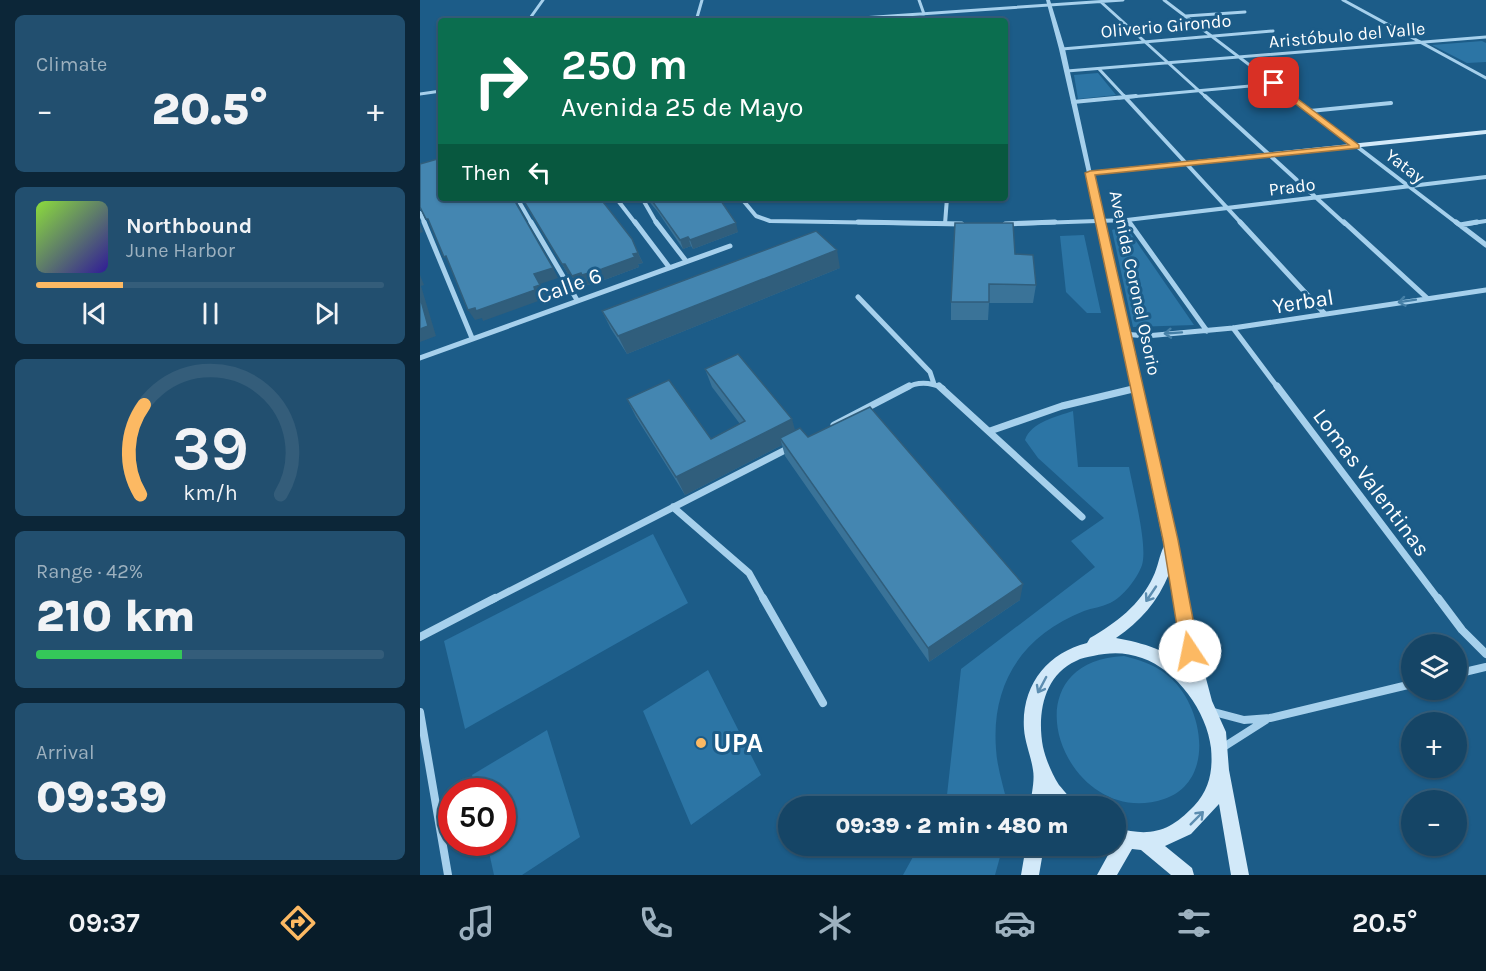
<!DOCTYPE html>
<meta charset="utf-8">
<style>
:root{--surface:#154566;--page:#224f6f;--text:#f1f3f6;--muted:#9db1bf;--line:#345d7a;--accent:#fcb963}
body{margin:0;font-family:Karla,sans-serif;background:var(--page);color:var(--text);height:100vh;display:flex;flex-direction:column;font-size:22px;white-space:nowrap}
*{box-sizing:border-box;margin:0}
p{font-size:20px;color:var(--muted)}
.icon{flex:none;width:33px;height:33px;fill:none;stroke:currentColor;stroke-width:2;stroke-linecap:round;stroke-linejoin:round}
.map{position:relative;flex:1;overflow:hidden}
.sheet{display:flex;flex-direction:column;gap:15px;padding:15px;background:#0c2638;width:420px}
.sheet>*{flex:none}
.hud{position:absolute;left:18px;top:18px;width:570px;height:183px;border-radius:6px;box-shadow:0 2px 4px #0004,0 0 0 2px var(--line);background:#0b6e4f;color:#fff;overflow:hidden}
.tools{position:absolute;left:981px;top:634px;display:grid;gap:12px}
.tools a{display:grid;place-items:center;width:66px;height:66px;border-radius:50%;background:var(--surface);box-shadow:0 2px 4px #0004,0 0 0 2px var(--line);font-size:30px}
.speed{position:absolute;left:18px;top:778px;display:flex;gap:12px;font-size:30px;font-weight:700;text-align:center}
.speed>*{display:grid;place-content:center;width:78px;height:78px;border-radius:50%;background:var(--surface);box-shadow:0 2px 4px #0004,0 0 0 2px var(--line);line-height:1}
.speed .limit{border:9px solid #d22;background:#fff;color:#111}
.pin{position:absolute;display:grid;place-items:center;width:51px;height:51px;color:#fff;margin:-26px;border-radius:12px;box-shadow:0 3px 9px #0006}
.me{position:absolute;width:66px;margin:-33px;rotate:349deg;stroke-linejoin:round;filter:drop-shadow(0 0 4px #0008)}
.turn{display:flex;align-items:center;gap:21px;height:126px;padding:0 24px;font-size:27px}
.turn .icon{width:78px;height:78px;stroke-width:2.5}
.turn b{display:block;font-size:42px;line-height:51px}
.then{display:flex;align-items:center;height:57px;padding:0 24px;background:#0003;gap:12px;font-size:22px}
.big{font-size:45px;font-weight:800;line-height:1.1}
.sheet .tile{flex:1;display:flex;flex-direction:column;justify-content:center;gap:9px;min-width:0;padding:0 21px;border-radius:9px;background:var(--page)}
.sheet .dial{align-items:center;gap:0}
.dial svg{height:156px;overflow:visible;fill:none;stroke:var(--line);stroke-width:7;stroke-linecap:round;text-anchor:middle}
.dial text{fill:var(--text);stroke:none}
.song{display:flex;align-items:center;gap:18px}
.cover{width:72px;height:72px;border-radius:9px;background:linear-gradient(135deg,hsl(90 70% 55%),hsl(250 70% 35%))}
.played{height:6px;border-radius:3px;background:linear-gradient(90deg,var(--accent) 25%,var(--line) 25%)}
.keys{display:flex;justify-content:space-around;direction:ltr}
.heat{display:flex;justify-content:space-between;align-items:center;font-size:33px;direction:ltr}
.charge{height:9px;border-radius:4px;background:linear-gradient(90deg,#34c759 42%,var(--line) 0)}
.trip{position:absolute;left:358px;top:796px;width:348px;height:60px;border-radius:30px;background:var(--surface);box-shadow:0 2px 4px #0004,0 0 0 2px var(--line);font-weight:800;line-height:60px;text-align:center}
.menu{display:flex;height:96px;justify-content:space-around;align-items:center;background:#081c29;color:var(--muted)}
.menu .icon{width:42px;height:42px}
.menu .on{color:var(--accent)}
.menu b{font-size:27px;color:var(--text)}
main{display:flex;flex:1;min-height:0}
.map>svg:first-child{display:block}
.green{fill:#2c75a5}
.lines{fill:none;stroke-linecap:round;stroke-linejoin:round}
.minor-far4{stroke:#a6d0ec;stroke-width:3}
.minor-far3{stroke:#a6d0ec;stroke-width:4}
.minor-far2{stroke:#a6d0ec;stroke-width:5}
.minor-far1{stroke:#a6d0ec;stroke-width:7}
.minor{stroke:#a6d0ec;stroke-width:8}
.tertiary{fill:#a6d0ec;fill-rule:evenodd}
.secondary{fill:#d2e9f9;fill-rule:evenodd}
.wall{fill:#3a7398}
.shaded-wall{fill:#305e7c}
.building{fill:#4486b1;stroke:#305e7c;stroke-width:1.5}
.oneway{stroke:#457fa6}
.oneway2{stroke:#5c8db0}
.route{fill:#fcb963;stroke:#a47840;stroke-width:1.5}
.poi-dot{fill:#fcb963;stroke:#1c5c88;stroke-width:2}
.labels{text-anchor:middle;stroke-width:6;stroke-linejoin:round;paint-order:stroke}
.far-street-label{font-size:18px;fill:#fff;stroke:#1c5c88}
.street-label{font-size:22px;fill:#fff;stroke:#1c5c88}
.near-poi-label{font-size:27px;font-weight:bold;fill:#fff;stroke:#1c5c88;text-anchor:start}
</style>
<main>
<section class="sheet">
<div class="tile"><p>Climate</p>
<div class="heat"><a>−</a><b class="big">20.5°</b><a>+</a></div>
</div>
<div class="tile">
<div class="song"><i class="cover"></i><div><b>Northbound</b><p>June Harbor</p></div></div>
<div class="played"></div>
<div class="keys"><svg class="icon" aria-label="previous" viewBox="0 0 24 24"><path d="M18 5L8 12l10 7zM5 5v14"/></svg><svg class="icon" aria-label="pause" viewBox="0 0 24 24"><path d="M8 5v14M16 5v14"/></svg><svg class="icon" aria-label="next" viewBox="0 0 24 24"><path d="M6 5l10 7-10 7zM19 5v14"/></svg></div>
</div>
<div class="tile dial"><svg viewBox="0 0 100 80">
<path d="M14 69A42 42 0 1 1 86 69"/>
<path d="M14 69A42 42 0 0 1 16 23" stroke="#fcb963"/>
<text x="50" y="56" font-size="32" font-weight="700">39</text>
<text x="50" y="72" font-size="11">km/h</text>
</svg></div>
<div class="tile"><p>Range · 42%</p><b class="big">210 km</b><div class="charge"></div></div>
<div class="tile"><p>Arrival</p><b class="big">09:39</b></div>
</section>
<div class="map">
<svg width="1066" height="875" viewBox="0 0 1066 875">
<rect width="100%" height="100%" fill="#1c5c88"/>
<path class="green" d="M1062 41 1066 43V62L1047 63 1012 45Z
M678 73 696 95 658 99 654 75Z
M705 225 774 325 713 327 692 230Z
M664 235 681 313H667L646 292 640 236Z
M653 411 658 467H709C713 489 728 546 722 565 717 579 703 597 690 603 682 607 672 608 664 611 603 635 571 683 576 749 577 768 584 788 588 807H520L527 795 541 669 675 567 651 541 684 518 618 458 605 440C611 422 636 417 653 411Z
M233 534 268 603 45 729 24 641Z
M704 656C719 660 733 664 746 674 783 702 798 781 744 799 646 832 581 662 704 656Z
M288 670 341 775 271 825 223 711Z
M127 730 160 837 102 875H74L67 843H82V792H56L52 775Z
M499 846H583L575 875H483Z"/>
<g class="lines">
<path class="minor-far4" d="M499 0 504 14
M744 0 873 98
M923 0 1066 78
M681 2 787 98
M766 16 825 12
M108 21 123 0
M276 21 282 0
M398 21 703 0
M642 49 853 31
M679 69 706 98
M647 71 1066 37
M0 94 21 91
M699 98 853 84"/>
<path class="minor-far3" d="M704 96 822 224
M785 96 925 224
M871 96 1038 224
M653 102 716 96
M890 111 971 103
M97 198 112 224
M196 198 216 224
M222 198 237 224
M321 198 336 216 350 221 534 224
M0 213 5 224
M707 220 710 224
M525 224 527 198
M589 224 707 220 1066 177
M1047 224 1066 221"/>
<path class="minor-far2" d="M4 222 52 338
M111 222 157 300
M215 222 249 267
M236 222 266 261
M438 222 542 224
M709 222 787 331
M820 222 905 314
M924 222 1007 298
M1036 222 1066 245
M585 224 635 222
M1040 225 1057 222
M438 297 510 372 514 384
M813 328 858 388
M704 334 726 336 813 328 1066 290
M0 358 310 246
M486 388C498 381 510 382 523 388"/>
<path class="minor-far1" d="M519 386 662 517
M857 386 1019 600
M414 425 489 386
M570 431 642 406 717 388
M253 507 329 573 344 600
M72 600 371 447"/>
<path class="minor" d="M343 598 403 703
M1018 598 1042 630 1066 654
M0 637 75 598
M1036 674 1066 667
M790 711 824 720 850 718 992 684
M0 712 28 875
M802 748 846 720"/>
<path class="tertiary" d="M626 0H630L645 49 672 174 667 173 639 49Z"/>
<path class="secondary" d="M1066 130V134L674 175 757 540 775 637 792 701 806 732 809 770 829 875H811L799 804 771 834 745 846 772 868 774 875H751L721 850 712 849 697 875H677L693 846H696V828C731 837 749 832 774 806 790 789 793 770 791 748 787 712 757 670 722 658 706 652 690 652 673 656 668 657 661 658 656 661 623 676 617 715 623 747 626 760 632 774 639 785 645 792 651 798 655 807H635L629 799 628 807H610C611 796 615 781 613 770 611 756 605 743 604 729 601 686 627 653 667 643L670 638C696 623 720 605 733 577 738 567 739 556 744 546L666 173 670 171ZM749 574 759 637 768 671C750 650 723 643 696 638 720 622 738 601 749 574Z
M606 846H624L619 875H601Z"/>
</g>
<path class="wall" d="M102 198H180L218 253 223 263 218 264 219 267 187 279 168 285 166 283 157 286 151 274H148Z
M226 198H299L318 232 273 249 271 246 263 249 238 212Z
M595 254 616 285 613 303H569L568 320H531V302Z
M420 268 207 354 191 329 182 311Z
M285 369 375 430 388 437 600 600 509 662 365 456 362 445 265 495 216 417 207 399 291 439 320 424 292 387Z"/>
<path class="shaded-wall" d="M316 223 318 232 273 249 270 240Z
M0 224 3 232 0 233Z
M268 237 271 246 263 249 260 240Z
M417 250 420 268 207 354 198 336Z
M218 253 223 263 218 264 219 267 187 279 168 285 166 283 157 286 152 276Z
M142 264H145L151 274H148Z
M133 268 138 278 120 284 126 295 120 297 121 300 63 321 62 318 55 320 48 310 114 287V274Z
M0 275 4 285 1 286 16 336 0 342Z
M372 419 377 437 360 438 362 445 265 495 256 477Z
M603 584 600 600 509 662 508 648Z"/>
<path class="building" d="M21 158V198H93L133 268 114 274 120 285 114 287 115 290 56 311 55 308 48 310 26 256 24 257 8 219H6L0 207V164Z
M102 198H180L212 239 218 253 213 254 215 257 182 269 162 275 161 273 152 276 145 264H142Z
M230 198H299L316 223 270 240 268 237 260 240Z
M535 223H593L595 254 613 255 616 285 569 284V302H531Z
M396 231 417 250 198 336 182 311Z
M0 297 8 326 0 329Z
M318 354 372 419 256 477 207 399 249 380 291 439 325 421 285 369Z
M450 407 603 584 508 648 360 438 380 428 388 437Z"/>
<defs><path id="oneway-shaft" d="M-6 0H5M1.5-3L5.5 0L1.5 3" fill="none" stroke-width="1.6" stroke-linecap="round" stroke-linejoin="round" transform="scale(1.5)"/></defs>
<g class="oneway">
<use href="#oneway-shaft" transform="translate(987 301) rotate(171)"/>
<use href="#oneway-shaft" transform="translate(753 333) rotate(176)"/>
</g>
<g class="oneway2">
<use href="#oneway-shaft" transform="translate(731 594) rotate(124)"/>
<use href="#oneway-shaft" transform="translate(622 685) rotate(118)"/>
<use href="#oneway-shaft" transform="translate(777 818) rotate(-45)"/>
</g>
<path class="route" d="M854 81 939 145V148L675 175 758 540 779 651 776 657 770 660 764 657 761 651 743 540 665 173 670 171 929 145 851 85Z"/>
<circle class="poi-dot" cx="281" cy="743" r="6"/>
<g class="labels">
<g class="far-street-label">
<text transform="translate(746 26) rotate(-5)" y="6">Oliverio Girondo</text>
<text transform="translate(927 35) rotate(-5)" y="6">Aristóbulo del Valle</text>
<text transform="translate(985 166) rotate(37)" y="6">Yatay</text>
<text transform="translate(872 187) rotate(-7)" y="6">Prado</text>
<text transform="translate(715 283) rotate(78)" y="6">Avenida Coronel Osorio</text>
</g>
<g class="street-label">
<text transform="translate(149 285) rotate(-20)" y="8">Calle 6</text>
<text transform="translate(883 301) rotate(-9)" y="8">Yerbal</text>
<text transform="translate(952 482) rotate(53)" y="8">Lomas Valentinas</text>
</g>
<g class="near-poi-label">
<text x="293" y="752">UPA</text>
</g>
</g>
</svg>
<div class="tools">
<a><svg class="icon" aria-label="layers" viewBox="0 0 24 24"><path d="M12 4l9 5-9 5-9-5zM3 14l9 5 9-5"/></svg></a>
<a>+</a>
<a>−</a>
</div>
<div class="speed"><div class="limit">50</div></div>
<div class="pin" style="left:854px;top:83px;background:#d93025"><svg class="icon" aria-label="arrive" viewBox="0 0 24 24"><path d="M6 21V4h12l-3 4 3 4H6"/></svg></div>
<svg class="me" style="left:770px;top:651px" viewBox="-20 -20 40 40"><circle r="19" fill="#fff"/><path d="M0-13L10 11 0 6-10 11z" fill="#fcb963"/></svg>
<div class="trip">09:39 · 2 min · 480 m</div>
<div class="hud">
<div class="turn"><svg class="icon" aria-label="right" viewBox="0 0 24 24"><path d="M7 20v-9h11M14 6l5 5-5 5"/></svg><div><b>250 m</b>Avenida 25 de Mayo</div></div>
<div class="then">Then<svg class="icon" aria-label="left" viewBox="0 0 24 24"><path d="M17 20v-9H6M10 6l-5 5 5 5"/></svg></div>
</div>
</div>
</main>
<nav class="menu">
<b>09:37</b>
<svg class="icon on" aria-label="directions" viewBox="0 0 24 24"><path d="M12 3l9 9-9 9-9-9zM9 14v-3h6M13 9l2 2-2 2"/></svg>
<svg class="icon" aria-label="music" viewBox="0 0 24 24"><path d="M9 18V5l10-2v13"/><circle cx="6" cy="18" r="3"/><circle cx="16" cy="16" r="3"/></svg>
<svg class="icon" aria-label="phone" viewBox="0 0 24 24"><path d="M5 4h4l2 5-3 2q2 4 5 5l2-3 5 2v4C11 20 4 13 5 4z"/></svg>
<svg class="icon" aria-label="climate" viewBox="0 0 24 24"><path d="M12 3v18M4 7l16 10M4 17L20 7"/></svg>
<svg class="icon" aria-label="car" viewBox="0 0 24 24"><path d="M5 17H2v-5l4-1 3-4h7l3 4 3 1v5h-3M9 17h6M6 11h13"/><circle cx="7" cy="17" r="2"/><circle cx="17" cy="17" r="2"/></svg>
<svg class="icon" aria-label="filters" viewBox="0 0 24 24"><path d="M4 7h16M4 17h16"/><circle cx="9" cy="7" r="2"/><circle cx="15" cy="17" r="2"/></svg>
<b>20.5°</b>
</nav>
